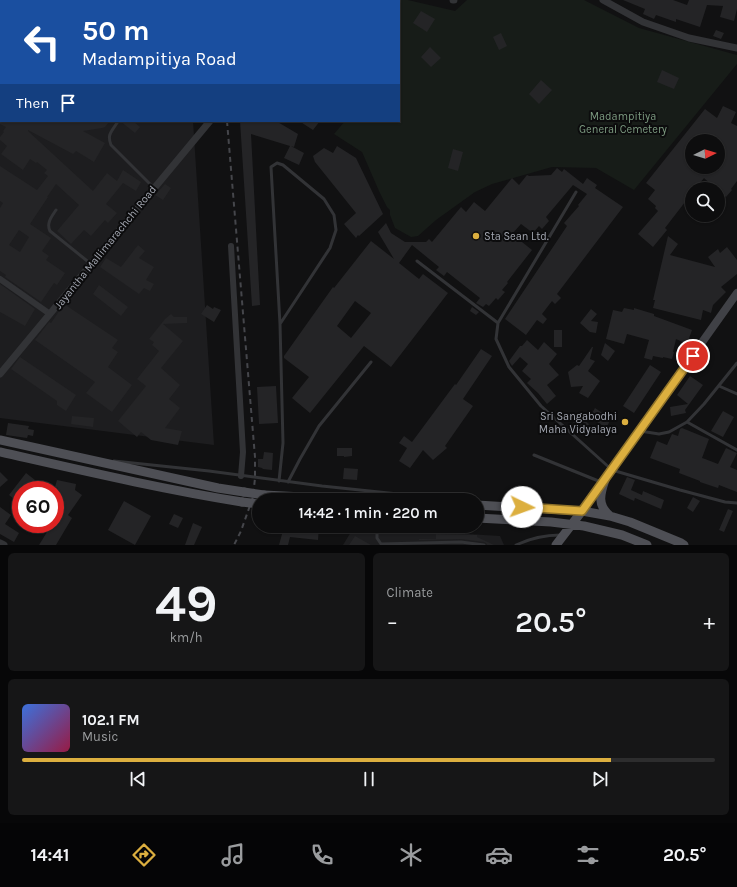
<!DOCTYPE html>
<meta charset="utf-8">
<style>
:root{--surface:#0d0d0e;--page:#161617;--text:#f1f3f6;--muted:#9a9c9e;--line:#2d2d2e;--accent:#dcaf3f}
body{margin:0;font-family:Karla,sans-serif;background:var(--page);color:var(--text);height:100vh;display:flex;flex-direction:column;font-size:15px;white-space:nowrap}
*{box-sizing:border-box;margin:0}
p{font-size:13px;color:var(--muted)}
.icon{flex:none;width:22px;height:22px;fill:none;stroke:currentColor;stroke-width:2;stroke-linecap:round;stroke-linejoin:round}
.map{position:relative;height:545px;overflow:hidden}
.sheet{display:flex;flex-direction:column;gap:8px;padding:8px;background:#070708;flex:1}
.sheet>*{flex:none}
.guide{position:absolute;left:0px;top:0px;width:400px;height:122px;box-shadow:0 1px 3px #0004,0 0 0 1px var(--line);background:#1a4fa0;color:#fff;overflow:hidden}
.needle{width:26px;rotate:85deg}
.buttons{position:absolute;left:685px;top:134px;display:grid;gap:8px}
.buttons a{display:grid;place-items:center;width:40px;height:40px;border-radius:50%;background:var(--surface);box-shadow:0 1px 3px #0004,0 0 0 1px var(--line);font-size:20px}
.speed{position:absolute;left:12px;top:481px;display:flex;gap:8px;font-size:20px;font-weight:700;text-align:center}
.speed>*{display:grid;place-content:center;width:52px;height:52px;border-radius:50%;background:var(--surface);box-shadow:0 1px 3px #0004,0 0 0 1px var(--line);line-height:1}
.speed .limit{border:6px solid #d22;background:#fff;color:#111}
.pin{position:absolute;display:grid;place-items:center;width:34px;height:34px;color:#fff;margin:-17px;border:2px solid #fff;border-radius:50%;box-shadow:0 1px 4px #0007}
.me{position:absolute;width:44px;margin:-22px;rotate:93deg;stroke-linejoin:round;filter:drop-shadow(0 0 3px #0008)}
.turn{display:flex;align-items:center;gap:14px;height:84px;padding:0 16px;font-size:18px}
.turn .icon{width:52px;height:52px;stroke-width:2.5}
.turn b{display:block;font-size:28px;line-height:34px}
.then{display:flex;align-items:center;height:38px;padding:0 16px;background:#0003;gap:8px;font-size:15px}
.big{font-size:30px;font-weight:600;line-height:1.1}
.sheet .tile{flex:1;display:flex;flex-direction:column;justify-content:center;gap:6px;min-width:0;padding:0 14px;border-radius:6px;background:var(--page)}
.sheet .dial{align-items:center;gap:0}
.dial b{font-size:52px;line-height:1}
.song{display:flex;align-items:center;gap:12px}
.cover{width:48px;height:48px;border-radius:6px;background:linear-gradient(135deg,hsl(220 70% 55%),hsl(340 70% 35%))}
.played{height:4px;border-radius:2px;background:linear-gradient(90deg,var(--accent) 85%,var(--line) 85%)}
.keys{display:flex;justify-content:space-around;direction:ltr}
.heat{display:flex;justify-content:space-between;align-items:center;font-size:22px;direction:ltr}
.sheet .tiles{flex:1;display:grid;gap:8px;grid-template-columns:1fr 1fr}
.tile:last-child{grid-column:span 2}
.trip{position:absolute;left:252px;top:493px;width:232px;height:40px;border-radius:20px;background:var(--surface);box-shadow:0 1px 3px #0004,0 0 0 1px var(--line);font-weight:600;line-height:40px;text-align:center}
.tab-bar{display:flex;height:64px;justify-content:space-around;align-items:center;background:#050506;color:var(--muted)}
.tab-bar .icon{width:28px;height:28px}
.tab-bar .current{color:var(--accent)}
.tab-bar b{font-size:18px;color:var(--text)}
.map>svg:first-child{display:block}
.built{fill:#1d1d1f}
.green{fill:#171c18}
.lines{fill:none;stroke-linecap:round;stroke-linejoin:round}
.canal{stroke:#292e34;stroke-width:8}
.building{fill:#242426;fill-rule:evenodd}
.service{stroke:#323336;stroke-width:3}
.minor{stroke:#323336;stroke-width:6}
.tertiary{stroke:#323336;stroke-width:7}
.secondary{stroke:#404146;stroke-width:8}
.primary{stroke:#4e4f55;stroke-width:9}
.rail{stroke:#45464b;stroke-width:2;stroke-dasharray:5 4;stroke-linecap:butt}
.primary-bridge{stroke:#4e4f55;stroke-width:9}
.route-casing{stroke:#8f7229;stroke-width:10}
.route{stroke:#dcaf3f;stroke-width:7}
.poi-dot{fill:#dcaf3f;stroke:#0c0c0d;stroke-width:1.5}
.labels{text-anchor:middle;stroke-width:4;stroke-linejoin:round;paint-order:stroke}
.park-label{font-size:11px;fill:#7c9a80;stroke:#0c0c0d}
.poi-label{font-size:11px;fill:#a3a7b1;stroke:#0c0c0d;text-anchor:start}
.street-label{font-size:11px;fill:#a3a7b1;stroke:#0c0c0d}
</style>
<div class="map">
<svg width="737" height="545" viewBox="0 0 737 545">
<rect width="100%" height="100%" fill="#111112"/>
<path class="built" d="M0 0H180V1H1V28L0 27Z
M0 44H1V121H193L214 445 0 418Z
M354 527 500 536 504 545H343Z"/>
<path class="green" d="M400 0H408L455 11 467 0H584L639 28 737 55V64L634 190 596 168 552 167 492 184 475 192 436 220 418 236 411 237 395 228 390 215V210L387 207 379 191 362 152 334 134 345 121H399V1Z"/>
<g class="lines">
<path class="canal" d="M0 35 1 36"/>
</g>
<path class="building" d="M623 0H673L687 5 689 0H737V9L734 21 720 17 723 6 707 5 700 27 676 19V22L656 15 654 19 643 14 645 9Z
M421 11 435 19 427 32 413 23Z
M716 30 724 33 721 39 713 36Z
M501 33 507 46 499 50 493 37Z
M430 47 441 58 431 67 421 57Z
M662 70 679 78 674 89 657 82Z
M541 80 552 90 539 104 529 94Z
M723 106 736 112 731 123 737 126V181L731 189 732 190 726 197 718 191V189H716L704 178 695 189H692V193L665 228 667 230 653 247 638 234 658 211 655 208 656 206 648 199 655 190 646 183 705 109 717 118ZM692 141H718V167H692Z
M0 121H110L105 127 102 128 83 131 105 143 94 162 76 151 73 154 28 130V131L93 191 107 173 117 181 123 170 141 182 136 191 123 183 106 204 117 213 108 223 105 220 91 236 84 230 71 244 57 231 79 205 56 184 47 197H48L30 224 51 238 42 251 49 256 46 260 65 273 57 285 54 283 41 302 5 277 6 275 0 271V208L3 203 0 201V166L37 190 48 176 44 173 47 170 37 162 36 163 30 159 23 170 1 154 7 146 0 140V137L4 132 3 131 6 127 0 124ZM19 230 29 237 20 252 9 245Z
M120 121H133L140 127 135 133Z
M240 121H276L298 134 294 147 291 146 304 153 299 165 284 158 290 146 251 134 260 305 252 306Z
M299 121H320L313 130Z
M337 146 356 158 383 214 359 236 358 235 356 238 344 224 356 213 315 162 313 156 324 148 333 153Z
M453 149 463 152 458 171 448 168Z
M557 168 562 172 564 169 583 184 587 178 597 185 595 188 623 207 557 294 561 298 555 304 552 301 542 314 547 319 543 324 537 320 526 335 505 319 567 226 564 223 579 206 578 205 587 194 573 185 546 217 549 221 542 229 539 226 533 233 521 224 512 234 532 250 507 282 508 283 502 290 505 292 498 300 496 298 489 306 486 304 483 307 476 303 480 298 447 272 444 276 436 270 439 267 412 245 399 263 419 279 423 274 448 293 391 367 364 346 310 413 292 398 309 377 284 358V356L333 287 334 288 371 241 394 259 378 232 386 223 391 233 405 242H426L429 239 432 242 461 207 466 212 474 202 485 211 512 178 519 185 527 175 529 176 551 175ZM355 301 371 313 351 338 337 326Z
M165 184 171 188 163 200 155 195Z
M668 236 678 244 670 255 715 267 708 257 718 249 720 253 727 247 737 260V274L721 287 726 292 713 305 711 313 703 310 701 320 653 308 655 300H653Z
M138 245 145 251 139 258 154 267 146 280 154 284 150 291 144 288 139 294 100 267 106 258 121 267Z
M0 284 35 309 25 326 0 312Z
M99 285 128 307 121 316 93 294Z
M64 304 118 340 112 348 118 352 108 367 132 385 112 412 86 393 95 382 35 340 49 322 51 323Z
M207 305 213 309 214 307 221 310 214 322 201 314Z
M472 307 479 312 476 315 470 311Z
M624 308 634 310V308L654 314V316L692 330 687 344 676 339 673 352H674L672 359 663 357V358L653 356 652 360 644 358 649 340 627 334 624 344 606 339 613 310 622 312Z
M591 309 597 314 591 321 598 322 596 333 590 332 580 323Z
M171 314 174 317H187V323L163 324 183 341 161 368 180 385 169 399 180 408 165 428 182 431 178 445 151 440 141 432 137 437 118 421 146 386 137 379 159 351 152 345 154 342 149 339 165 319Z
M554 330H562V347H554Z
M527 340 538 350 544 342 557 354 549 364 559 375 547 385 556 396 547 404 538 393 527 383 531 379 522 371 528 364 520 357 512 366 509 361 520 346H522Z
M605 343 615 351 608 361 601 355Z
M592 347H593L590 359 595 361 588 371 600 381 588 398 579 393 583 386 571 387 568 372 577 365 579 366Z
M481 349 492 356 463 399 473 406 445 446 447 448 433 460 423 450 410 468 399 461 407 448 399 443 404 436 412 442 455 384 456 385Z
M20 357 76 395 66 411 57 405V401L11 369Z
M650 365 661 372 634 413 623 406Z
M690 376 703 385 685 410 686 413 671 416 670 407 688 404 677 395Z
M276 386 278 423 259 424 257 387Z
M595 408 611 419 606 428 590 417Z
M723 411 734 417 723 437 711 431Z
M578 415 589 424 584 431 573 422Z
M72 416 94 418 93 427 71 424Z
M8 423 29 426 28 429 34 430 33 436 28 435 27 438 6 435Z
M682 428 709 439 702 458 705 459 718 464 726 448 737 453 730 467 737 470V492L719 485 718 488 700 482V481L679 473 680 469 650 458 657 441 667 445 672 434 678 436 680 429Z
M337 448H352V456L344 457V456H337Z
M264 452 273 453 272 470 263 469 262 468 258 467V459H263Z
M344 468 358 469 357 480 343 479Z
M0 472 8 480 0 487Z
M26 473 35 480 27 490H21V498L18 502 9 495Z
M627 477 635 480 631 490 642 495 643 491 664 500 661 509 635 498 634 501 619 494Z
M57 480 76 484 75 490 82 495 68 515 72 518 56 545H39L52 524H55V519L58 515 55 514V492L58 488 55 487Z
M693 497 700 501 693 512 687 508Z
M124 501 151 516 135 545 108 530Z
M0 507 11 515 5 524 19 533 14 542 0 534Z
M728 509 733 511 724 532 719 530Z
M174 514 183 518 178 528 169 524Z
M193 523 202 527 194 545H185Z
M302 526H319L318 540 290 537 288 545H279L284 527 301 532Z
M436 534 477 535V537L494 545H487L486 543 484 542 461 539 419 540V539H436Z
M355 536 371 545H349Z"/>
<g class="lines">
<path class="service" d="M117 123C111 132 107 135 111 145L154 188
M576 192 498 323 496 339 509 367 541 406 612 470 680 490 725 502 737 503
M56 210C52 216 46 223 50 231L91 264
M417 261 498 323
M719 386 737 394
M687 422 737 450
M640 431 659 434 669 432 687 422 704 404 737 363
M534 455 601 482
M114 461 209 471 322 486 455 500
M279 481 283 443 280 324 271 167 277 163 283 165 324 199 334 215 336 230 330 248 280 324
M288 482 300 459 319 426 371 362
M377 526V538L381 544 461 542 484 545
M516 545C531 538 544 535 560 535"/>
<path class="minor" d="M231 246 243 452 241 476
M0 279 50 314"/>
<path class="tertiary" d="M453 0H454
M603 0 643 22 689 38 737 48
M317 1 318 0
M0 374 210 121
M0 543 4 545"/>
<path class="secondary" d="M582 511 737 293"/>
<path class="primary" d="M0 440 218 488 244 492
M0 452C80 470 161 489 242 502
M605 480C600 494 597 505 610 516
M264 495 362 500
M477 505 582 511 610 516 630 522 681 543 684 545
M477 518 551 522 584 526 622 535 647 545
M556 545 582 511"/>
<path class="rail" d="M211 0V1
M227 121 255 457V478L253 497 241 531 234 545"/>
<path class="primary-bridge" d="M244 492 264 495
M242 502 259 504"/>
</g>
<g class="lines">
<defs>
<path id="route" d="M522 507 582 511 693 356"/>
</defs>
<use href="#route" class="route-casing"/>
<use href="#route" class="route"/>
</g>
<g class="poi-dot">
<circle cx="476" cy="236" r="4"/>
<circle cx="625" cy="422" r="4"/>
</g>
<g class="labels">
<g class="park-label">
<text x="623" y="120">Madampitiya<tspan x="623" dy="13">General Cemetery</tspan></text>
</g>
<g class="poi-label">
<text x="484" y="240">Sta Sean Ltd.</text>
<text x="617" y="420" text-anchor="end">Sri Sangabodhi<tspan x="617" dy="13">Maha Vidyalaya</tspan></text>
</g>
<g class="street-label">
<text transform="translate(105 247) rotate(-51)" y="4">Jayantha Mallimarachchi Road</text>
</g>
</g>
</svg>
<div class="buttons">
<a><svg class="needle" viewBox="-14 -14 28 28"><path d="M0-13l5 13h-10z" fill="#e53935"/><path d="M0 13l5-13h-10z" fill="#9a9c9e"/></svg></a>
<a><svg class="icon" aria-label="search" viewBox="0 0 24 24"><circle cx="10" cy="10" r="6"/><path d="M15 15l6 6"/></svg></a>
</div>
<div class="speed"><div class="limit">60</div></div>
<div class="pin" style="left:693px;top:356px;background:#d93025"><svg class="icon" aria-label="arrive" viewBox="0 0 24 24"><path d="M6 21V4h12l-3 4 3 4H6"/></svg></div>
<svg class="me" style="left:522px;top:507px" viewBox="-20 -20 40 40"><circle r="19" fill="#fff"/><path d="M0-13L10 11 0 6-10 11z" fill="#dcaf3f"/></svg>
<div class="trip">14:42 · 1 min · 220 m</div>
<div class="guide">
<div class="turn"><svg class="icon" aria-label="left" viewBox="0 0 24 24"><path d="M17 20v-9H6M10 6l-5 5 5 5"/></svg><div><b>50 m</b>Madampitiya Road</div></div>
<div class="then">Then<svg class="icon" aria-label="arrive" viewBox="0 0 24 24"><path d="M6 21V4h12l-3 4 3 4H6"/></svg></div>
</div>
</div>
<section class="sheet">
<div class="tiles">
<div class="tile dial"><b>49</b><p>km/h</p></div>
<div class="tile"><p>Climate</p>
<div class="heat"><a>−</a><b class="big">20.5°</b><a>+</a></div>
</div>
<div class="tile">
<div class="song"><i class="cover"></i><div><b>102.1 FM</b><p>Music</p></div></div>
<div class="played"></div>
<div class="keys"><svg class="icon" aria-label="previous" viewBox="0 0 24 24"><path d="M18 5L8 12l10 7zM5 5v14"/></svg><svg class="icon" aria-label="pause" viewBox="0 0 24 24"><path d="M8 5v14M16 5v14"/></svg><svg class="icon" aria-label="next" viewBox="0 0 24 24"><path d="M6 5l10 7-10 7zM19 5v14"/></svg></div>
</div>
</div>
</section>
<nav class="tab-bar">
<b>14:41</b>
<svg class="icon current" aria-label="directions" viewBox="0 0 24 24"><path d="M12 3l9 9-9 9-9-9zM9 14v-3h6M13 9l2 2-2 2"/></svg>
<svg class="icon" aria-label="music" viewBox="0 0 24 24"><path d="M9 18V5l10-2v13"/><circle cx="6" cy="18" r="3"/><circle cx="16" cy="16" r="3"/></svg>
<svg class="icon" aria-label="phone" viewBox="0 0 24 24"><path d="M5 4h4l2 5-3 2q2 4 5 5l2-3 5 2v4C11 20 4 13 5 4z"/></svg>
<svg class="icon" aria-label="climate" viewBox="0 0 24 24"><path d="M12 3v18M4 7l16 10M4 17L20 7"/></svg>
<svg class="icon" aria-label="car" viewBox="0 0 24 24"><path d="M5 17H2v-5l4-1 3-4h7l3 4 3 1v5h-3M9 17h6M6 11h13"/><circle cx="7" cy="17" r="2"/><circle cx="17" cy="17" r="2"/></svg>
<svg class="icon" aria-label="filters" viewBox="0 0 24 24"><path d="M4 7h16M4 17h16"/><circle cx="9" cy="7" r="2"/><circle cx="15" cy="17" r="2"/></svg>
<b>20.5°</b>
</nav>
